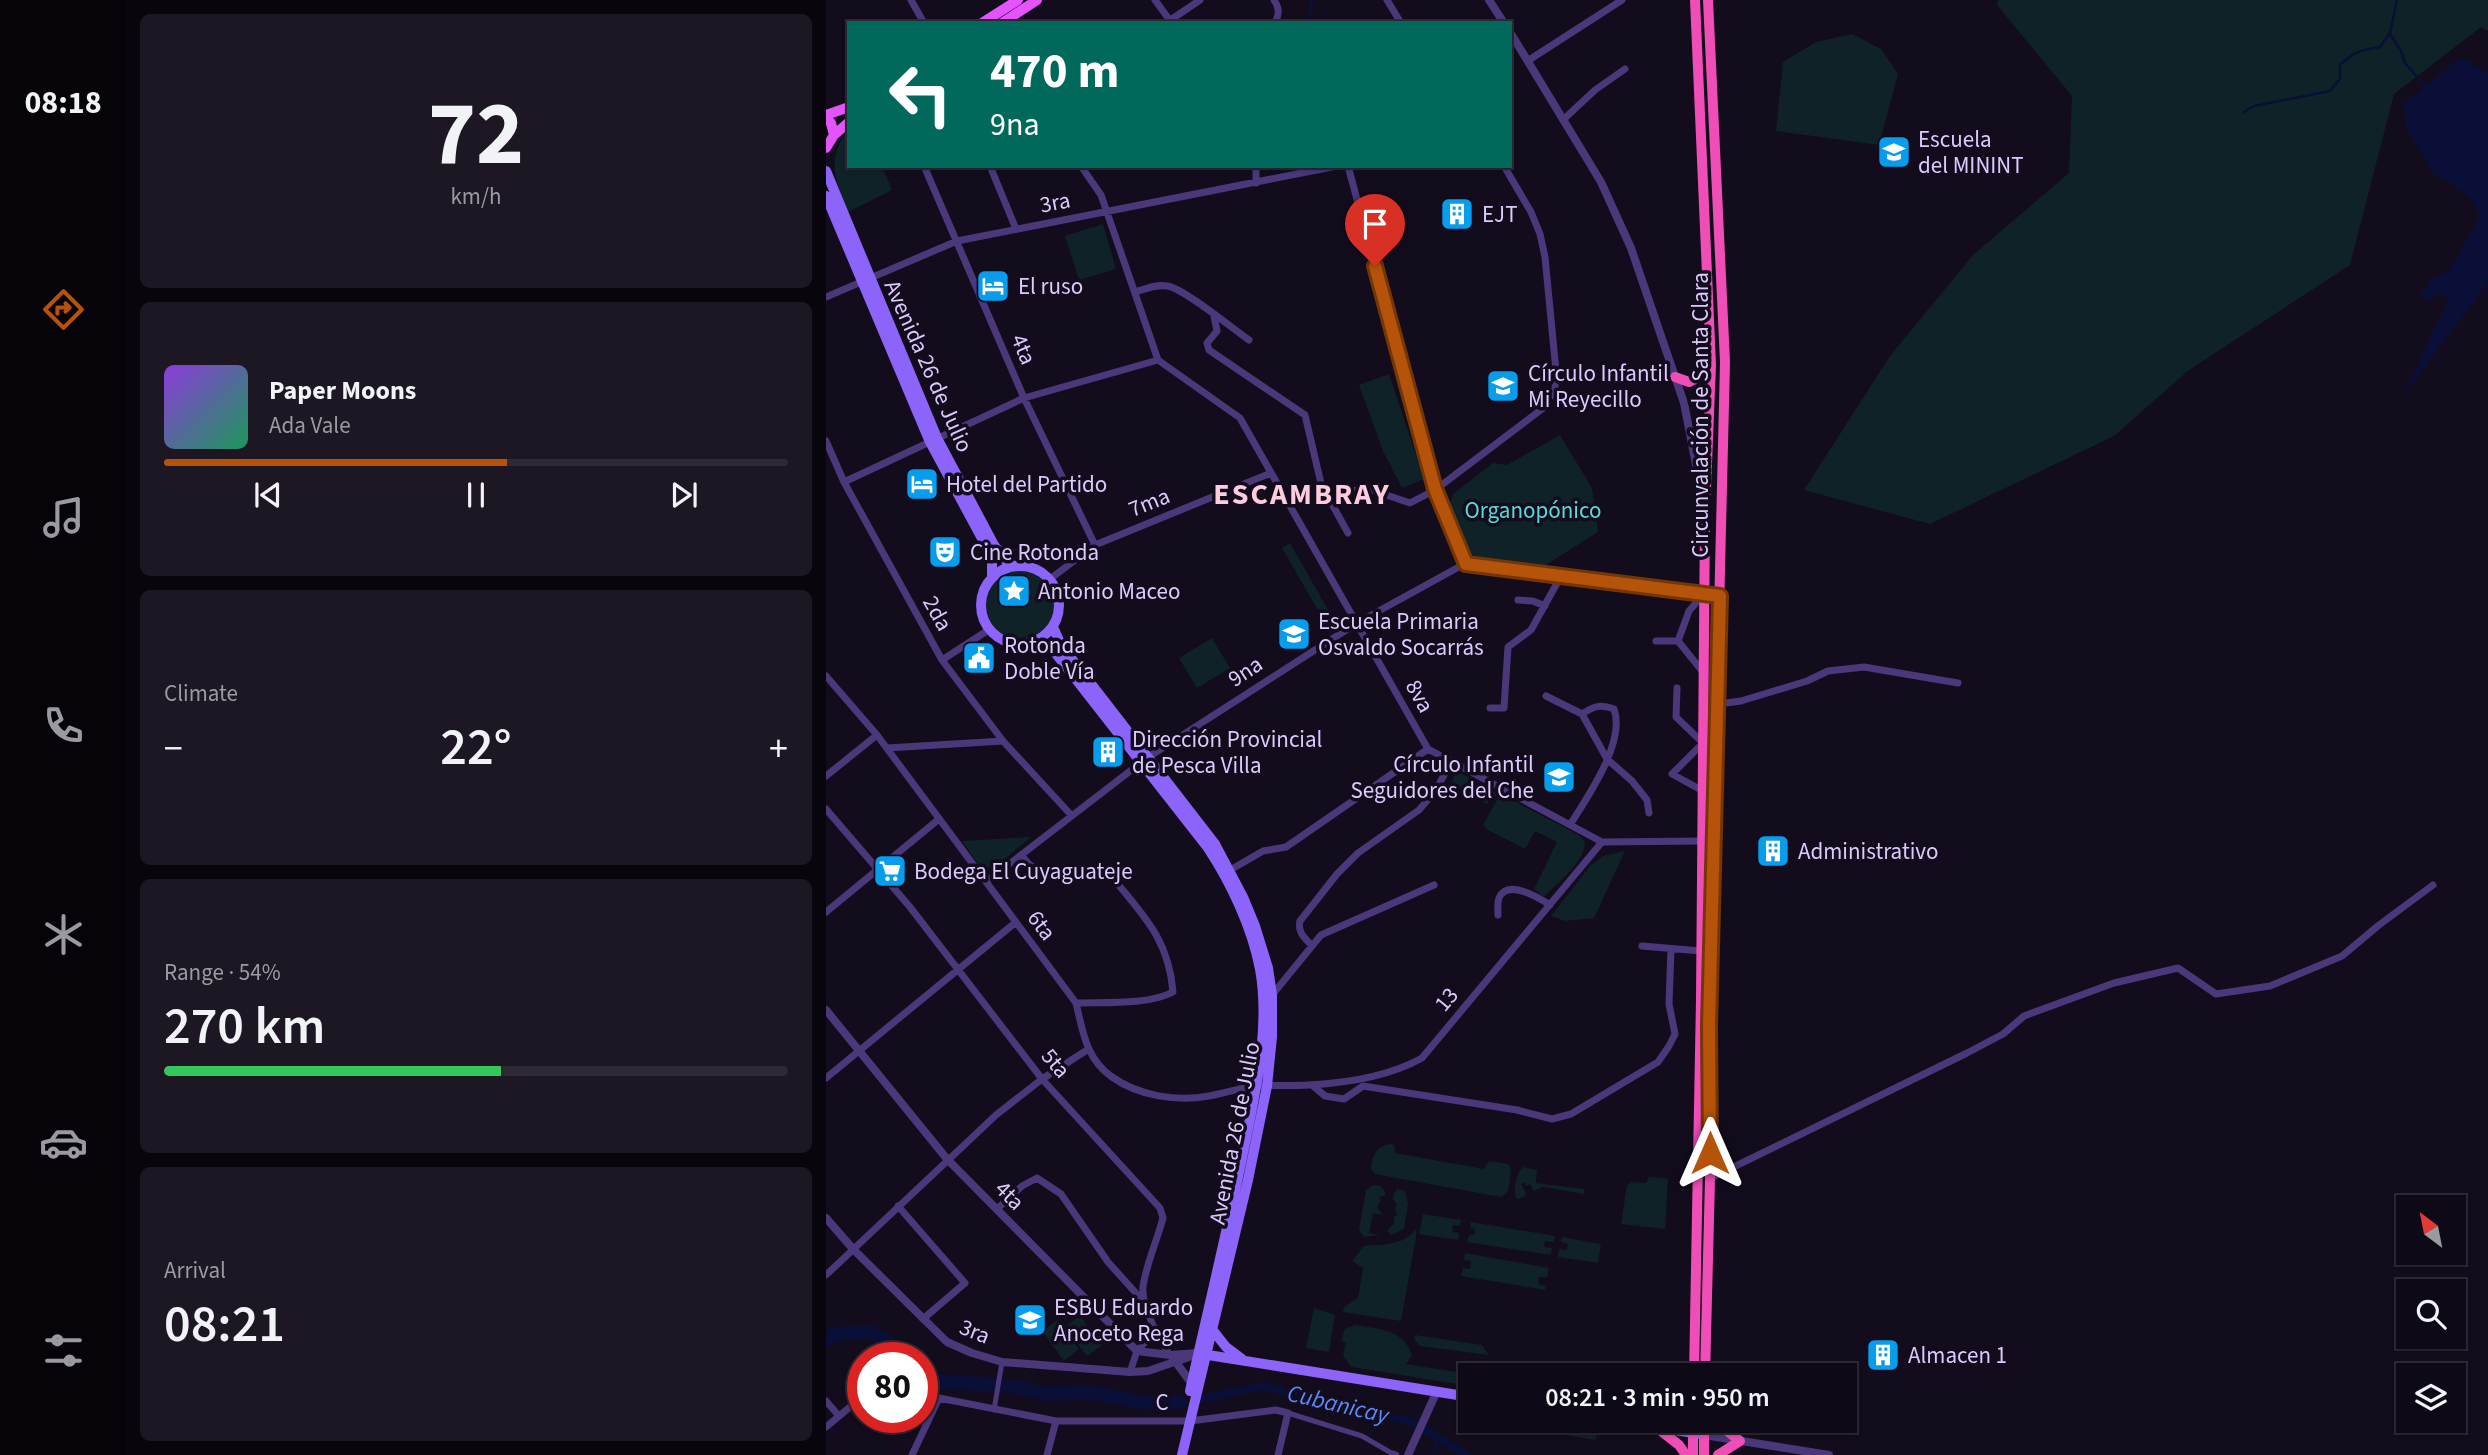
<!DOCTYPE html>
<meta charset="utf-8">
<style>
:root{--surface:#0e0916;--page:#1c1723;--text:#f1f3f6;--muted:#9b9aa1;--line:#2e2a35;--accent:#b45309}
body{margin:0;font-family:"Source Sans 3",sans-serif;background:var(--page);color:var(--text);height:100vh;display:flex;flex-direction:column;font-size:26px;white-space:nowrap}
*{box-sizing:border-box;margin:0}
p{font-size:23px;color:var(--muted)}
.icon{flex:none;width:38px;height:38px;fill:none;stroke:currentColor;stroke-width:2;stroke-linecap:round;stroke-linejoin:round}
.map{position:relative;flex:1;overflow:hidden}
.sheet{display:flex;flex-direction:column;gap:14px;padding:14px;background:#08050c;width:700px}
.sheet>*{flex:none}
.banner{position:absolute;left:21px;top:21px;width:665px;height:147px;border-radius:0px;box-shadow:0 2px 5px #0004,0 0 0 2px var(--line);background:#00695c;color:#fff;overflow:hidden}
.needle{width:46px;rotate:328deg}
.fabs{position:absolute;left:1570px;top:1195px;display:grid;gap:14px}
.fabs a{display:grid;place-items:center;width:70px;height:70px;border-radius:0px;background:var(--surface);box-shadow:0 2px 5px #0004,0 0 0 2px var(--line);font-size:35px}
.speed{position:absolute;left:21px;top:1342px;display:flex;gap:14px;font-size:35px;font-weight:700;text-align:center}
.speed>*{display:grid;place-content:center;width:91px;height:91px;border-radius:50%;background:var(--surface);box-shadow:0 2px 5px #0004,0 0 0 2px var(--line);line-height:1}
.speed .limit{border:10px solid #d22;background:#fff;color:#111}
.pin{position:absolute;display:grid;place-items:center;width:60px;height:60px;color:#fff;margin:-72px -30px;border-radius:50% 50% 50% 0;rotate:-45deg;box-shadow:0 0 7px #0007}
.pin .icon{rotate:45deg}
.me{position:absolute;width:77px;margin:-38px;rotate:0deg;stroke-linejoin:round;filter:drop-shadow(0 0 5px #0008)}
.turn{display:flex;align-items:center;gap:24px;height:147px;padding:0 28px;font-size:32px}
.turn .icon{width:91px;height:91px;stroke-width:2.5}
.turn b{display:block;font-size:49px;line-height:60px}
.big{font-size:52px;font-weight:600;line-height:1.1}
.sheet .tile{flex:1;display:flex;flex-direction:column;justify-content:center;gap:10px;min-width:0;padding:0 24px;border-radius:10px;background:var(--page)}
.sheet .dial{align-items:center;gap:0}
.dial b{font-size:91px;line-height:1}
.song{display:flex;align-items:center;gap:21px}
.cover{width:84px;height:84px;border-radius:10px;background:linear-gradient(135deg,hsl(270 70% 55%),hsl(150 70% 35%))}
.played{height:7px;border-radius:4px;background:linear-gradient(90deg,var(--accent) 55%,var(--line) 55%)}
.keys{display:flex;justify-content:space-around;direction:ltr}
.heat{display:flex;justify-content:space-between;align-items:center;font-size:38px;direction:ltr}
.charge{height:10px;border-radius:5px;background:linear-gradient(90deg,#34c759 54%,var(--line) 0)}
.trip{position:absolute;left:632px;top:1363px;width:399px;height:70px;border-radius:0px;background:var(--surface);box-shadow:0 2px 5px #0004,0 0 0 2px var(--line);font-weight:600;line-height:70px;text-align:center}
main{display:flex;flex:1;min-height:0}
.menu{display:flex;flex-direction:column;width:126px;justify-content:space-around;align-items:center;background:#060409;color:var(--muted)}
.menu .icon{width:49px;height:49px}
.menu .selected{color:var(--accent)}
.menu b{font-size:32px;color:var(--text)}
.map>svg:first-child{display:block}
.green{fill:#0f2227}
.water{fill:#0a0f38}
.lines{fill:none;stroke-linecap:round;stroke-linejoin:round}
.stream{stroke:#0a0f38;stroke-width:2.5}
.canal{stroke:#0a0f38;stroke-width:8}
.river{stroke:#0a0f38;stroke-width:14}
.pedestrian{stroke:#4b387b;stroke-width:5}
.minor{stroke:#4b387b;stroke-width:7}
.tertiary{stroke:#4b387b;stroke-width:8}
.secondary{stroke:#8c64fa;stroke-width:10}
.primary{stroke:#e454fa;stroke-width:10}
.trunk{stroke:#ef4eb6;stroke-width:10}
.route-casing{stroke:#753606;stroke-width:18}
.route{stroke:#b45309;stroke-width:12}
.labels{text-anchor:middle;stroke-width:7;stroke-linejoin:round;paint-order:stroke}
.poi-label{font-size:23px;fill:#dccafd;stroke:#130c1d;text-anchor:start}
.street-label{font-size:23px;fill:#dccafd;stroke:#130c1d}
.park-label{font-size:23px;fill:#59dad9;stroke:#130c1d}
.water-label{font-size:24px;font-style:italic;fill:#5b89fa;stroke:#130c1d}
.district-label{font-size:30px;font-weight:bold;letter-spacing:2px;fill:#fdccdf;stroke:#130c1d}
</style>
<main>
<nav class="menu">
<b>08:18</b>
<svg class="icon selected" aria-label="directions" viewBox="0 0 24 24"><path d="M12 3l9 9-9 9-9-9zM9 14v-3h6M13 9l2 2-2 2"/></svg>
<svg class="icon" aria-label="music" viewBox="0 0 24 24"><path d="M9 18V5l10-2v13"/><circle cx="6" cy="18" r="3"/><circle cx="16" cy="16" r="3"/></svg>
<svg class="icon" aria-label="phone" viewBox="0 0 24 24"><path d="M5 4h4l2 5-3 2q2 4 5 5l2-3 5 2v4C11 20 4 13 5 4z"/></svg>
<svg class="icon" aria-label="climate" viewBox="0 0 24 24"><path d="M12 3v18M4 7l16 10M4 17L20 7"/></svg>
<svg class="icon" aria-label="car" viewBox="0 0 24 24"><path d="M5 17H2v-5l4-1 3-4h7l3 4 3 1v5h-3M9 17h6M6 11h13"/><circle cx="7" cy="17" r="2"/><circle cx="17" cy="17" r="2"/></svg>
<svg class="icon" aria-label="filters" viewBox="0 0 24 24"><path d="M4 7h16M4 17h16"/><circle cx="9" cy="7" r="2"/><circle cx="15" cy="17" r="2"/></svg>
</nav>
<section class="sheet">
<div class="tile dial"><b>72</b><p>km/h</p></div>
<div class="tile">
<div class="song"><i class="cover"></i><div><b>Paper Moons</b><p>Ada Vale</p></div></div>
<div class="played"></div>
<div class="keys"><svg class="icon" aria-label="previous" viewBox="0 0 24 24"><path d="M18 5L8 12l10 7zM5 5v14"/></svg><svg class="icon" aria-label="pause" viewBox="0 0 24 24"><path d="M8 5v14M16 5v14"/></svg><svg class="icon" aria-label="next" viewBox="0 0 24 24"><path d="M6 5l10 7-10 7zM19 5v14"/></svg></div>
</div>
<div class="tile"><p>Climate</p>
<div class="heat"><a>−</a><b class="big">22°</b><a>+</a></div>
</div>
<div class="tile"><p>Range · 54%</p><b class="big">270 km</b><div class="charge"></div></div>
<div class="tile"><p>Arrival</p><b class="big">08:21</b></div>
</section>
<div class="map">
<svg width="1662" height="1455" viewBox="0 0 1662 1455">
<rect width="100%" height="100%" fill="#130c1d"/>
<path class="green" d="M1172 0H1662V31L1655 27 1568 94 1524 265 1363 370 1288 436 1104 524 978 490 1064 356 1147 255 1243 173 1246 96 1171 5Z
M1026 34 1055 49 1072 74 1053 145 950 131 957 62 990 42Z
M23 129V166H56L66 190 22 212C8 178 0 158 23 129Z
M277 224 290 269 253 280 239 236Z
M563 374 598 479 576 488 557 451 533 385Z
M734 435 766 488 772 532 715 568 656 560 642 552 624 504 627 494 667 463 681 465Z
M464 543 505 615 497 619 456 548Z
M160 604a35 35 0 1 1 70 0a35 35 0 1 1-70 0Z
M386 638 404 668 371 688 353 658Z
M631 771 753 835 759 842C758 863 733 881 718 897L708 889 731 842 709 831 699 849 662 830 657 825 672 798 666 795 661 804 624 785Z
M205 837 168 868 154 866 136 841Z
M799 851 768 918 739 921 725 916 764 866 777 856Z
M564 1144 568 1145 569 1153 658 1169 663 1161 682 1164 685 1170 682 1192 675 1197 549 1174 545 1169C547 1155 549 1147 564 1144Z
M697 1167 711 1170 710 1183 758 1189V1194L717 1187 708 1191 704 1184 700 1186 698 1182 695 1184 700 1193 698 1197 691 1199C686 1190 691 1173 697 1167Z
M823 1177 842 1179 839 1229 795 1224 801 1185 806 1182 820 1183Z
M547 1185 555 1186 559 1192V1196L553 1197 555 1200 551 1207 557 1215 547 1213 543 1233 554 1235 538 1237 533 1230 540 1190Z
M571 1189 579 1191 582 1204 578 1229 565 1235 561 1230 568 1224V1217L571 1215 569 1208 571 1205 566 1198Z
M597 1214 635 1220 634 1226 627 1225 626 1232 633 1233 632 1240 593 1234Z
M645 1222 729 1236 728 1242 719 1241 718 1247 726 1248 725 1255 641 1242 643 1235H648L649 1229 644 1228Z
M589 1230 591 1231 575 1321 517 1312 518 1307 532 1298 537 1268 526 1261 538 1246C556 1244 577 1246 589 1230Z
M736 1237 775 1244 772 1263 732 1257 733 1249 741 1250 742 1244 735 1242Z
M639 1253 723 1268 721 1277H713L712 1284 719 1286V1290L635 1276 637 1268 644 1269 645 1261 638 1260Z
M488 1308 509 1315 503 1352 480 1348Z
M254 1316 276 1345 261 1356 238 1327Z
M231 1320 253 1349 238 1361 216 1331Z
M529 1325C553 1329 577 1329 586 1355L580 1364 648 1375 644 1376V1386L525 1367 517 1355 520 1342 515 1341 519 1329Z
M589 1335 656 1345 663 1355 594 1346 588 1339Z
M680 1421H730L767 1428 771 1437 769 1440 680 1424Z"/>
<path class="water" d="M1636 57 1662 74V282L1578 395 1622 299 1617 293 1602 300 1593 295 1606 278 1622 272 1654 217 1646 200 1621 180 1608 174 1580 128 1577 103Z"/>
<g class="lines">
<path class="stream" d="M483 23 486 0
M1564 34 1575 51 1579 63 1599 86
M1418 112 1428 106 1504 91 1514 79V65C1526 53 1537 49 1554 47L1564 33 1571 0
M608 1455 611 1439"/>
<path class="canal" d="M375 1399 436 1386 586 1422 640 1455"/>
<path class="river" d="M0 1340 8 1334 46 1332 84 1358
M96 1370 107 1381 186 1386 223 1394 263 1392 315 1402H354"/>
<path class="pedestrian" d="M168 1410 176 1362
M462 1413 536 1436 567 1454"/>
<path class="minor" d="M85 0 98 23
M329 0 345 22
M448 0C454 9 453 14 449 23
M561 0 575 23
M340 23 374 0
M703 60 796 0
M738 119 769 90 799 69
M98 166 198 398 269 545
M164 166 190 229
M255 166 275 195 332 360
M430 166V183
M522 166 609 490 640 563
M309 292C319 289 330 284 341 286 356 287 407 329 423 340
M0 297 131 241 511 166
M388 316 391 331 381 343 383 350 479 415 497 492 502 497 522 533
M332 360 414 418 602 749 776 842 876 841
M0 441 18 482 116 660 177 741 246 816
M18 482 198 398 332 360
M502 497 540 488 584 503 609 490 716 409 729 389 730 371 719 257 714 234 705 212 678 166
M224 579 269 545 445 473
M692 600 707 601 719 606
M830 641H852
M116 660 164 629
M877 672 852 641 863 611 877 595
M0 676 51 735 250 1003C257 1032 260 1059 286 1077 313 1096 351 1102 383 1096 399 1093 414 1088 430 1086 447 1085 466 1086 483 1085 520 1083 564 1076 596 1058L776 842
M851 688 850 717 877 743 846 774 877 791
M720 696 756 714 781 759 806 781 821 800 823 813
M892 704 915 701 981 681 1002 671 1038 667 1132 683
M664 708H678L682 647 705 630 735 576
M61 748 177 741
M0 776 51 735
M0 809 84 907 216 1079 334 1208 337 1218C331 1241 320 1264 317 1287 315 1307 335 1343 346 1358
M744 825C762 796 800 742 788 709 774 704 768 706 756 714
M195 855C219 887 250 878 286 877 318 916 343 940 347 992 323 1005 278 1002 250 1003
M399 873 437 851 460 847 602 749
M160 882 321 758 531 623 640 563 894 596
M0 912 113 819
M672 915C672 910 671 903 673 898 681 878 713 898 724 905
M486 946C479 938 471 932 474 921L511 874 532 853 593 810 610 790 625 762
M816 946 875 951
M446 995 495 935 608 885
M0 1078 190 922
M486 1085 499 1096 518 1099 537 1086 691 1110 726 1119 745 1114 832 1062 843 1046 849 1034 843 1004 845 949
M883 1179 1141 1053 1177 1034 1198 1016 1288 983 1352 968 1390 994 1444 986 1516 956 1553 925 1607 885
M72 1206 139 1283 97 1319
M171 1209 196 1186 211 1178 235 1194 282 1262 317 1301
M0 1275 170 1115 216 1079 261 1050
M304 1372 311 1351 331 1329
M96 1389 113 1398 230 1421H364L450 1410 462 1413 452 1455
M0 1401 13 1416
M0 1427 37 1396
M567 1454 570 1455
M86 1455 113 1398
M221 1455 230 1421"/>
<path class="tertiary" d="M663 0 678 23
M684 32 775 182 805 248 858 403 877 501
M0 1010 121 1159 311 1351 344 1355 372 1353
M0 1218 27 1249 121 1342 146 1353 176 1362 304 1372 322 1371 363 1357
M349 1361 366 1384
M878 1435 1003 1455
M582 1455 611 1391"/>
<path class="secondary" d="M0 171 111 438 168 545 180 561 188 566
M0 196 104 442 166 557V577
M155 605a39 39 0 1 1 78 0a39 39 0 1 1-78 0Z
M227 627 235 645 389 844 417 897 429 926 442 968 446 995V1037L441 1086 422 1180 356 1455
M207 642 218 644 227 650 382 848C405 883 426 927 434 969 445 1030 428 1098 416 1158 400 1236 381 1314 364 1391
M385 1328 400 1347 416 1359
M376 1354 644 1397
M792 1421 874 1434"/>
<path class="primary" d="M156 23 192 0
M176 23 211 0
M0 115 23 107
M0 118 5 123 8 135 0 148
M8 135 23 122"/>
<path class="trunk" d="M849 377 863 382 878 374 885 365
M868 1376 875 999 879 513 885 365 869 0
M879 1376 884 1179 883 1026 899 362 882 0
M889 1421 914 1441 892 1455
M830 1427 853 1445 860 1455
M830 1427 846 1421
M867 1455V1421
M878 1455V1421"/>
</g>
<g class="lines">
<defs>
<path id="route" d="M549 266 609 489 640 564 894 596 883 1026 884 1153"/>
</defs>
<use href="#route" class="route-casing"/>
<use href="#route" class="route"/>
</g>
<defs>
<symbol id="university-square" viewBox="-11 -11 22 22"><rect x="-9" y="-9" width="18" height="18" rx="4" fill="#079dec" stroke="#130c1d"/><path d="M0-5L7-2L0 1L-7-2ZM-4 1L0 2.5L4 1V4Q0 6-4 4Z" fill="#fff"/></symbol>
<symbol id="building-square" viewBox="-11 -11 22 22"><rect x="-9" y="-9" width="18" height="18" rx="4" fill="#079dec" stroke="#130c1d"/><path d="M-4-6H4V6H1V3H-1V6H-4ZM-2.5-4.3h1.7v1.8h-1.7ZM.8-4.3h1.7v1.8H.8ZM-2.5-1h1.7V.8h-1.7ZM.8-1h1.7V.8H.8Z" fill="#fff"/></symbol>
<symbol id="hotel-square" viewBox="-11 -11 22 22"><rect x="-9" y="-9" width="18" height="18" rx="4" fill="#079dec" stroke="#130c1d"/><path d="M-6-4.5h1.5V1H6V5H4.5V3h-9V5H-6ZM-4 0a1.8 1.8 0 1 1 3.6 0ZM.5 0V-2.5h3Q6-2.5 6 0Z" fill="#fff"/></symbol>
<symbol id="school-square" viewBox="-11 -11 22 22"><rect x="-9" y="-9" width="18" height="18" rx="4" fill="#079dec" stroke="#130c1d"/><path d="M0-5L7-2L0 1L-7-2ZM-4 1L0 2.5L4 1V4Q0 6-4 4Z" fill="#fff"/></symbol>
<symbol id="theatre-square" viewBox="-11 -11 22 22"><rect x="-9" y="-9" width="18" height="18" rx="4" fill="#079dec" stroke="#130c1d"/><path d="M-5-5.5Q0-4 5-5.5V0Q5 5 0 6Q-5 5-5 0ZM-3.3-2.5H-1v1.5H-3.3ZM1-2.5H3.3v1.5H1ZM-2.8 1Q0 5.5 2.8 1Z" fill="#fff"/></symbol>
<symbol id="sight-square" viewBox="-11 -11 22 22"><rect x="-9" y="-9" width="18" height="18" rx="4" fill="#079dec" stroke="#130c1d"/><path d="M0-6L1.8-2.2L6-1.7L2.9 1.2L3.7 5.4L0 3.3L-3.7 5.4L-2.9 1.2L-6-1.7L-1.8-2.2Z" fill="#fff"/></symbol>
<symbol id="civic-square" viewBox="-11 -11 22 22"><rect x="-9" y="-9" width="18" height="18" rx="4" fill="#079dec" stroke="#130c1d"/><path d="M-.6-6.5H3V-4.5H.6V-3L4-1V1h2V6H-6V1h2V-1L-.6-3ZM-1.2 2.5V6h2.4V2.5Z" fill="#fff"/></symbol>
<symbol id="supermarket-square" viewBox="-11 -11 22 22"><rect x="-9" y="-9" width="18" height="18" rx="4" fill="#079dec" stroke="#130c1d"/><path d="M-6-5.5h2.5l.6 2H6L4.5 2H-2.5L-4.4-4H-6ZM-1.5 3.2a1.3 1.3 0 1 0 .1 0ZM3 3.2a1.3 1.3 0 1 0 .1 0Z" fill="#fff"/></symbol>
</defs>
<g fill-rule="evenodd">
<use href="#university-square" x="1049" y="133" width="38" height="38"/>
<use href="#building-square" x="612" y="195" width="38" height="38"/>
<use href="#hotel-square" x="148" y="267" width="38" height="38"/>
<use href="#school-square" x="658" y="367" width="38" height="38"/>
<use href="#hotel-square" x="77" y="465" width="38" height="38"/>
<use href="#theatre-square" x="100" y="533" width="38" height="38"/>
<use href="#sight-square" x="169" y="572" width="38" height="38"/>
<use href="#school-square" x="449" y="615" width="38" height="38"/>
<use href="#civic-square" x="134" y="639" width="38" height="38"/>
<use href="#building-square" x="263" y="733" width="38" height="38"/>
<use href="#school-square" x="714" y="758" width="38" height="38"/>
<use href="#building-square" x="928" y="832" width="38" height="38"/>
<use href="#supermarket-square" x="45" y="852" width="38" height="38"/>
<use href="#school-square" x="185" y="1301" width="38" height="38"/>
<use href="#building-square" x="1038" y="1336" width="38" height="38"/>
</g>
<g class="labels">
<g class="poi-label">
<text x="1092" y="147">Escuela<tspan x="1092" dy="26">del MININT</tspan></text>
<text x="656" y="222">EJT</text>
<text x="192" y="294">El ruso</text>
<text x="702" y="381">Círculo Infantil<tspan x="702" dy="26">Mi Reyecillo</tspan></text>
<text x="120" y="492">Hotel del Partido</text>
<text x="144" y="560">Cine Rotonda</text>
<text x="212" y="599">Antonio Maceo</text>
<text x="492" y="629">Escuela Primaria<tspan x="492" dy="26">Osvaldo Socarrás</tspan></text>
<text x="178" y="653">Rotonda<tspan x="178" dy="26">Doble Vía</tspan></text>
<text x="306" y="747">Dirección Provincial<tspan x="306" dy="26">de Pesca Villa</tspan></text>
<text x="708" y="772" text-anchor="end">Círculo Infantil<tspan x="708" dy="26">Seguidores del Che</tspan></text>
<text x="972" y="859">Administrativo</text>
<text x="88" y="879">Bodega El Cuyaguateje</text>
<text x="228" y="1315">ESBU Eduardo<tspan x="228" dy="26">Anoceto Rega</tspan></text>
<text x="1082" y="1363">Almacen 1</text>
</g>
<g class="street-label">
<text transform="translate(229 202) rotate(-11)" y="8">3ra</text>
<text transform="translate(198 349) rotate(67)" y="8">4ta</text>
<text transform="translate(103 366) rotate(66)" y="8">Avenida 26 de Julio</text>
<text transform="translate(874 415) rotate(-90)" y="8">Circunvalación de Santa Clara</text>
<text transform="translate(323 502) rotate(-22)" y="8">7ma</text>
<text transform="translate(112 613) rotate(61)" y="8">2da</text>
<text transform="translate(419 671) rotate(-33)" y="8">9na</text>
<text transform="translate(594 696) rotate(61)" y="8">8va</text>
<text transform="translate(216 925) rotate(53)" y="8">6ta</text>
<text transform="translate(620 999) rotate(-50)" y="8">13</text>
<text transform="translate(230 1063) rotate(50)" y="8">5ta</text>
<text transform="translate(408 1133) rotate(-79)" y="8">Avenida 26 de Julio</text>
<text transform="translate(184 1195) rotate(45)" y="8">4ta</text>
<text transform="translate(149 1331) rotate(22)" y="8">3ra</text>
<text x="336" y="1410">C</text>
</g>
<g class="park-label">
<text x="707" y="518">Organopónico</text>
</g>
<g class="water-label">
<text transform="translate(512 1404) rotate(13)" y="8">Cubanicay</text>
</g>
<g class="district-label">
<text x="476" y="504">ESCAMBRAY</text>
</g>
</g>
</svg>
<div class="fabs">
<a><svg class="needle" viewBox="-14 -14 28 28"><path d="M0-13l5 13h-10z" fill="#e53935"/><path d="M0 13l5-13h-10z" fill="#9b9aa1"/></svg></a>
<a><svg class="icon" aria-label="search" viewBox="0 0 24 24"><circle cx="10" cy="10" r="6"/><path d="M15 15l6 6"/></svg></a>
<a><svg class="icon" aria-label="layers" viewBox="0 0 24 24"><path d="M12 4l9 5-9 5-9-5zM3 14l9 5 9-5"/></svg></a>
</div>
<div class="speed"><div class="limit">80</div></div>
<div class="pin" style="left:549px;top:266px;background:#d93025"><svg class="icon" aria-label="arrive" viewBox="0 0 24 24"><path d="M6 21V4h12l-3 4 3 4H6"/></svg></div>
<svg class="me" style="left:884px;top:1153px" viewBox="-20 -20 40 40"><path d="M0-17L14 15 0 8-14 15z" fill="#b45309" stroke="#fff" stroke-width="4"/></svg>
<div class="trip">08:21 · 3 min · 950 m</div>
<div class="banner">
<div class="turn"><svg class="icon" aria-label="left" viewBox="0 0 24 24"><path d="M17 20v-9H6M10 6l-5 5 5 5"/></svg><div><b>470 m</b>9na</div></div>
</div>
</div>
</main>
